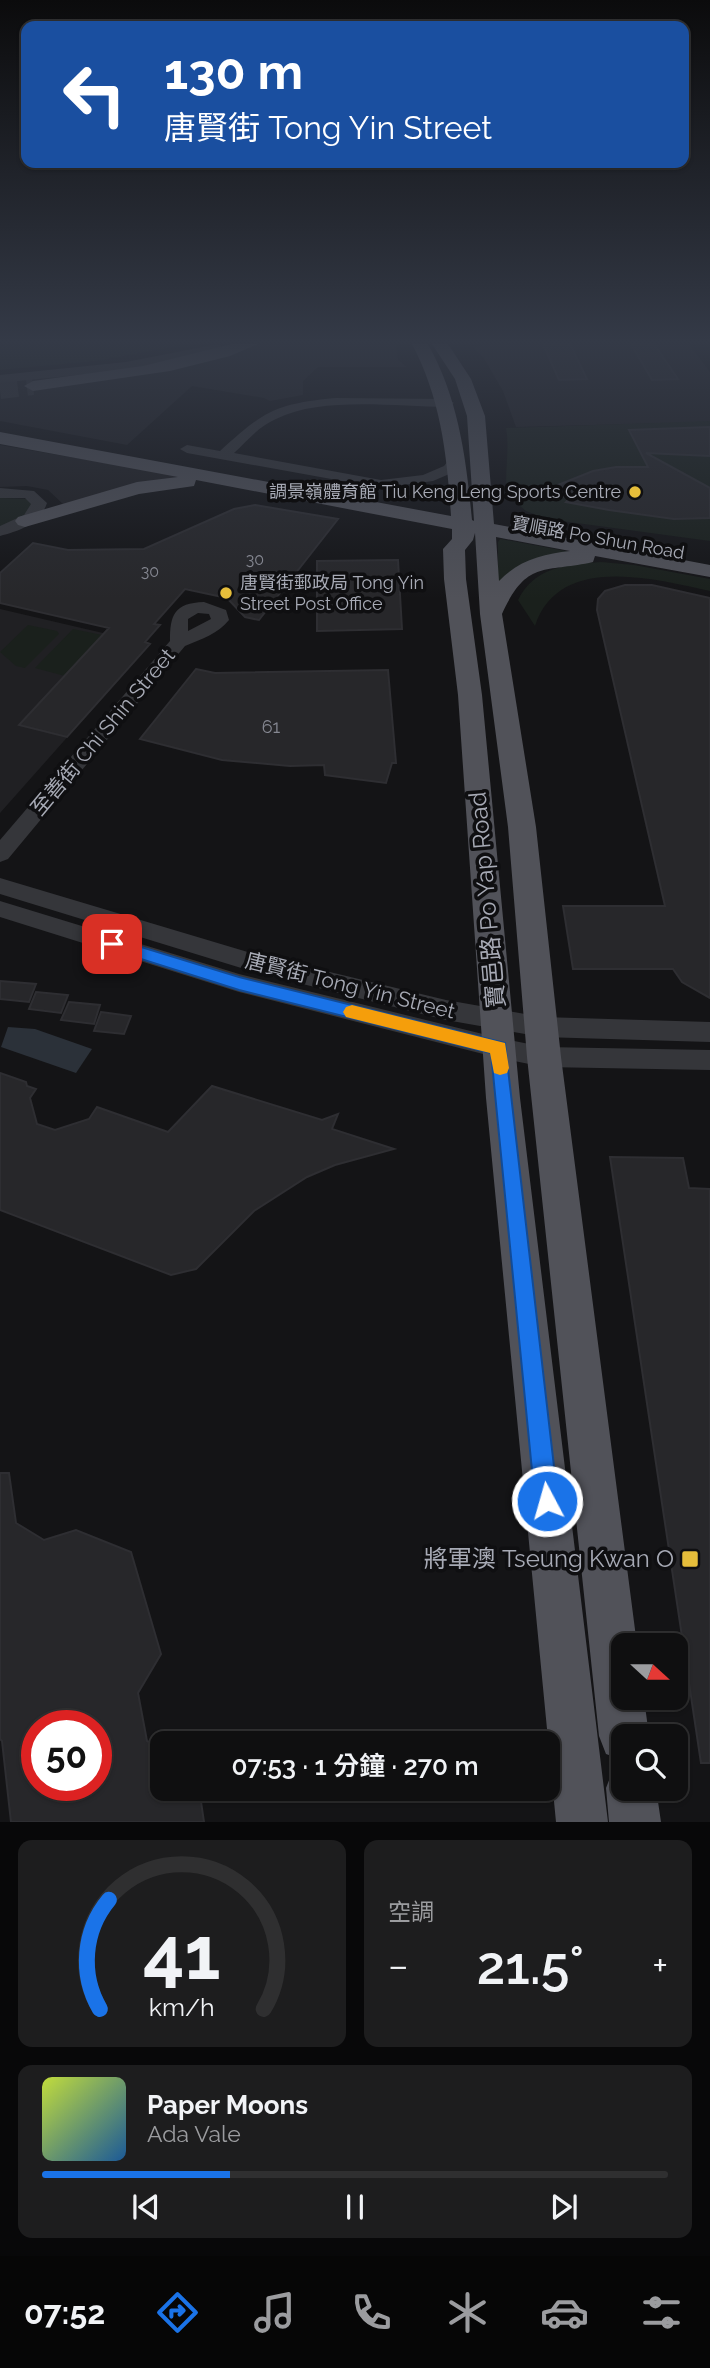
<!DOCTYPE html>
<html lang="zh-TW">
<meta charset="utf-8">
<style>
:root{--surface:#0f0f10;--page:#1d1d1e;--text:#f1f3f6;--muted:#9b9c9f;--line:#2f2f30;--accent:#1a73e8}
body{margin:0;font-family:Raleway,"Noto Sans TC",sans-serif;background:var(--page);color:var(--text);height:100vh;display:flex;flex-direction:column;font-size:26px;white-space:nowrap}
*{box-sizing:border-box;margin:0}
p{font-size:23px;color:var(--muted)}
.icon{flex:none;width:38px;height:38px;fill:none;stroke:currentColor;stroke-width:2;stroke-linecap:round;stroke-linejoin:round}
.map{position:relative;height:1822px;overflow:hidden}
.panel{display:flex;flex-direction:column;gap:18px;padding:18px;background:#080809;flex:1}
.panel>*{flex:none}
.top-card{position:absolute;left:21px;top:21px;width:668px;height:147px;border-radius:14px;box-shadow:0 2px 5px #0004,0 0 0 2px var(--line);background:#1a4fa0;color:#fff;overflow:hidden}
.needle{width:46px;rotate:111deg}
.tools{position:absolute;left:611px;top:1633px;display:grid;gap:14px}
.tools a{display:grid;place-items:center;width:77px;height:77px;border-radius:14px;background:var(--surface);box-shadow:0 2px 5px #0004,0 0 0 2px var(--line);font-size:35px}
.speed{position:absolute;left:21px;top:1710px;display:flex;gap:14px;font-size:35px;font-weight:700;text-align:center}
.speed>*{display:grid;place-content:center;width:91px;height:91px;border-radius:50%;background:var(--surface);box-shadow:0 2px 5px #0004,0 0 0 2px var(--line);line-height:1}
.speed .limit{border:10px solid #d22;background:#fff;color:#111}
.pin{position:absolute;display:grid;place-items:center;width:60px;height:60px;color:#fff;margin:-30px;border-radius:14px;box-shadow:0 4px 10px #0006}
.me{position:absolute;width:77px;margin:-38px;rotate:354deg;stroke-linejoin:round;filter:drop-shadow(0 0 5px #0008)}
.turn{display:flex;align-items:center;gap:24px;height:147px;padding:0 28px;font-size:32px}
.turn .icon{width:91px;height:91px;stroke-width:2.5}
.turn b{display:block;font-size:49px;line-height:60px}
.big{font-size:52px;font-weight:600;line-height:1.1}
.panel .card{flex:1;display:flex;flex-direction:column;justify-content:center;gap:10px;min-width:0;padding:0 24px;border-radius:14px;background:var(--page)}
.panel .dial{align-items:center;gap:0}
.dial svg{height:182px;overflow:visible;fill:none;stroke:var(--line);stroke-width:7;stroke-linecap:round;text-anchor:middle}
.dial text{fill:var(--text);stroke:none}
.song{display:flex;align-items:center;gap:21px}
.cover{width:84px;height:84px;border-radius:10px;background:linear-gradient(135deg,hsl(70 70% 55%),hsl(210 70% 35%))}
.played{height:7px;border-radius:4px;background:linear-gradient(90deg,var(--accent) 30%,var(--line) 30%)}
.keys{display:flex;justify-content:space-around;direction:ltr}
.heat{display:flex;justify-content:space-between;align-items:center;font-size:38px;direction:ltr}
.panel .tiles{flex:1;display:grid;gap:18px;grid-template-columns:1fr 1fr}
.card:last-child{grid-column:span 2}
.trip{position:absolute;left:150px;top:1731px;width:410px;height:70px;border-radius:14px;background:var(--surface);box-shadow:0 2px 5px #0004,0 0 0 2px var(--line);font-weight:600;line-height:70px;text-align:center}
.tabs{display:flex;height:112px;justify-content:space-around;align-items:center;background:#060606;color:var(--muted)}
.tabs .icon{width:49px;height:49px}
.tabs .current{color:var(--accent)}
.tabs b{font-size:32px;color:var(--text)}
.map>svg:first-child{display:block}
.built{fill:#202023}
.green{fill:#1a201c}
.water{fill:#2b3139}
.building{fill:#27272a;stroke:#2e2e32;stroke-width:2;fill-rule:evenodd}
.lines{fill:none;stroke-linecap:round;stroke-linejoin:round}
.major-tunnel{stroke:#313236;stroke-width:18;stroke-dasharray:18 9;stroke-linecap:butt}
.minor{fill:#35363a;fill-rule:evenodd}
.major{fill:#515259;fill-rule:evenodd}
.route{fill:#1a73e8;stroke:#114b97;stroke-width:2}
.slow{fill:#f59e0b}
.poi-dot{fill:#e6be3b;stroke:#0f0f11;stroke-width:2.5}
.labels{text-anchor:middle;stroke-width:7;stroke-linejoin:round;paint-order:stroke}
.far-number-label{font-size:16px;fill:#868892}
.far-poi-label{font-size:18px;fill:#a7aab5;stroke:#0f0f11;text-anchor:end}
.far-street-label{font-size:18px;fill:#a7aab5;stroke:#0f0f11}
.number-label{font-size:18px;fill:#868892}
.street-label{font-size:21px;fill:#a7aab5;stroke:#0f0f11}
.near-street-label{font-size:24px;fill:#a7aab5;stroke:#0f0f11}
.near-poi-label{font-size:24px;fill:#a7aab5;stroke:#0f0f11;text-anchor:end}
</style>
<div class="map">
<svg width="710" height="1822" viewBox="0 0 710 1822">
<rect width="100%" height="100%" fill="#141416"/>
<path class="built" d="M254 344H396L398 360 407 367H318L303 381V395L270 401 264 398 192 386 127 445 0 421V383L153 366Z
M486 344H689L710 372V422L516 427 503 391 483 357 473 347Z
M0 445 193 478 63 504 48 490 27 486 0 487Z
M0 609 150 644 0 813Z"/>
<path class="green" d="M8 344H190L96 361 0 370V347Z
M710 421V541L547 519 526 511 507 495C504 471 510 452 506 428Z
M0 498 29 499 32 502 31 513 0 527Z
M500 539 506 540 571 552 501 581H498V542Z
M601 562 634 565 710 579V591C654 579 559 553 535 626L518 600C534 567 567 564 601 562Z
M28 625 57 631 59 634 25 668 16 666 0 652Z
M73 629 102 635 65 676 35 668Z"/>
<path class="water" d="M8 1027 35 1029 92 1049 76 1073 1 1047Z"/>
<path class="building" d="M543 344H570L587 379 559 380Z
M631 344H654L678 379 652 380Z
M710 427V456L646 453 710 488V518L674 519 609 510 566 502 569 499 557 494 565 489 558 485 593 471 616 467H648L629 430Z
M255 505 338 519 259 620 245 617 227 598 185 589 154 624 160 625 145 642 150 644 67 737 19 725 109 628 0 603V573L33 543 68 550 144 549 234 509Z
M398 560 402 629 317 631V561Z
M625 585H652L710 598V998L682 982 673 969H573L563 906H665L597 610 598 599 605 591Z
M196 669 215 673 388 670 396 763H392L386 783 325 775 324 765 290 766 222 760 140 739Z
M0 981 36 984 29 1002 0 999Z
M36 992 68 995 61 1013 29 1009Z
M69 1002 100 1005 94 1024 61 1020Z
M101 1012 131 1016 124 1034 94 1031Z
M0 1073 26 1082 27 1086 36 1089 30 1098 37 1124 55 1130 89 1119 97 1107 168 1132 212 1086 322 1120 338 1114 332 1129 394 1149 335 1165 307 1177 254 1211 196 1269 171 1275 0 1210Z
M610 1157 683 1158 689 1188 710 1189V1763H701Z
M0 1473H9L16 1523 44 1540 76 1530 131 1552 161 1654 138 1693 147 1741 163 1749V1788H199L204 1822H11L2 1741 0 1739ZM37 1726H96V1785H37Z"/>
<g class="lines">
<path class="major-tunnel" d="M0 390 33 386"/>
<path class="minor" d="M218 344 224 348 222 351 126 370 0 383V375L126 362Z
M335 398 447 399 454 403 447 407C396 407 322 396 276 419 259 426 247 441 234 453L381 480 423 475 444 466 452 456 457 455 464 459 454 472 433 481 381 488 187 453 180 449 187 445 220 451C264 411 275 404 335 398Z
M0 488 34 491 47 503C40 524 19 531 0 536V526L24 515 31 504 25 498H0Z
M204 602 226 610 229 620C218 634 201 639 185 646L8 859 0 862V840L170 641C170 615 174 603 204 602ZM198 613 209 614 211 619 188 631V619Z
M0 878 251 953 446 1000 542 1017 710 1022V1042L542 1037 446 1020 251 971 0 894Z
M0 901 239 974 499 1038 544 1047 710 1050V1070L544 1067 499 1058 239 992 0 917Z"/>
<path class="major" d="M232 344H258L230 356 170 371 33 391 24 386 33 381 143 366Z
M412 344H428C459 400 466 458 472 520L474 521 467 416 455 379 432 344H448L471 379 485 416 494 524 710 565V577L595 556 593 562C545 573 527 559 502 614L536 827 561 1057 637 1645H623V1698H644L649 1736H623V1760L606 1754 599 1736 527 1057 508 827 480 614 475 533 473 540 465 550 466 579 482 695 520 1098 608 1822H556L486 1098 458 695 444 579 443 549 452 539V529L196 480 194 486 139 494 25 527 18 525 15 521 18 517 137 482 178 477 0 444V432L451 516C447 455 441 399 412 344ZM496 537 570 551C543 554 519 560 499 581Z
M623 1766V1788H656L661 1822H609L606 1788 613 1770Z"/>
</g>
<linearGradient id="sky" x2="0" y2="1"><stop stop-color="#0b0b0c"/><stop offset="0.57" stop-color="#343a47"/><stop offset="1" stop-color="#343a47" stop-opacity="0"/></linearGradient>
<rect width="710" height="599" fill="url(#sky)"/>
<path class="route" d="M112 938 239 977 505 1043 558 1501 555 1509 547 1513 538 1509 535 1501 491 1053 239 990 106 948 103 944 106 939Z"/>
<path class="slow" d="M352 1005 505 1043 509 1068 507 1073 500 1075 494 1073 490 1053 346 1017 343 1012 346 1007Z"/>
<g class="poi-dot">
<circle cx="635" cy="492" r="7"/>
<circle cx="226" cy="593" r="7"/>
<rect x="681" y="1550" width="18" height="18" rx="3.5"/>
</g>
<g class="labels">
<g class="far-number-label">
<text x="255" y="565">30</text>
<text x="150" y="577">30</text>
</g>
<g class="far-poi-label">
<text x="621" y="498">調景嶺體育館 Tiu Keng Leng Sports Centre</text>
<text x="240" y="589" text-anchor="start">唐賢街郵政局 Tong Yin<tspan x="240" dy="21">Street Post Office</tspan></text>
</g>
<g class="far-street-label">
<text transform="translate(598 538) rotate(10)" y="6">寶順路 Po Shun Road</text>
</g>
<g class="number-label">
<text x="271" y="733">61</text>
</g>
<g class="street-label">
<text transform="translate(103 732) rotate(-50)" y="7">至善街 Chi Shin Street</text>
<text transform="translate(350 986) rotate(14)" y="7">唐賢街 Tong Yin Street</text>
</g>
<g class="near-street-label">
<text transform="translate(487 900) rotate(-95)" y="8">寶邑路 Po Yap Road</text>
</g>
<g class="near-poi-label">
<text x="674" y="1567">將軍澳 Tseung Kwan O</text>
</g>
</g>
</svg>
<div class="tools">
<a><svg class="needle" viewBox="-14 -14 28 28"><path d="M0-13l5 13h-10z" fill="#e53935"/><path d="M0 13l5-13h-10z" fill="#9b9c9f"/></svg></a>
<a><svg class="icon" aria-label="search" viewBox="0 0 24 24"><circle cx="10" cy="10" r="6"/><path d="M15 15l6 6"/></svg></a>
</div>
<div class="speed"><div class="limit">50</div></div>
<div class="pin" style="left:112px;top:944px;background:#d93025"><svg class="icon" aria-label="arrive" viewBox="0 0 24 24"><path d="M6 21V4h12l-3 4 3 4H6"/></svg></div>
<svg class="me" style="left:547px;top:1501px" viewBox="-20 -20 40 40"><circle r="17" fill="#1a73e8" stroke="#fff" stroke-width="3"/><path d="M0-11L8 9 0 5-8 9z" fill="#fff"/></svg>
<div class="trip">07:53 · 1 分鐘 · 270 m</div>
<div class="top-card">
<div class="turn"><svg class="icon" aria-label="left" viewBox="0 0 24 24"><path d="M17 20v-9H6M10 6l-5 5 5 5"/></svg><div><b>130 m</b>唐賢街 Tong Yin Street</div></div>
</div>
</div>
<section class="panel">
<div class="tiles">
<div class="card dial"><svg viewBox="0 0 100 80">
<path d="M14 69A42 42 0 1 1 86 69"/>
<path d="M14 69A42 42 0 0 1 18 21" stroke="#1a73e8"/>
<text x="50" y="56" font-size="32" font-weight="700">41</text>
<text x="50" y="72" font-size="11">km/h</text>
</svg></div>
<div class="card"><p>空調</p>
<div class="heat"><a>−</a><b class="big">21.5°</b><a>+</a></div>
</div>
<div class="card">
<div class="song"><i class="cover"></i><div><b>Paper Moons</b><p>Ada Vale</p></div></div>
<div class="played"></div>
<div class="keys"><svg class="icon" aria-label="previous" viewBox="0 0 24 24"><path d="M18 5L8 12l10 7zM5 5v14"/></svg><svg class="icon" aria-label="pause" viewBox="0 0 24 24"><path d="M8 5v14M16 5v14"/></svg><svg class="icon" aria-label="next" viewBox="0 0 24 24"><path d="M6 5l10 7-10 7zM19 5v14"/></svg></div>
</div>
</div>
</section>
<nav class="tabs">
<b>07:52</b>
<svg class="icon current" aria-label="directions" viewBox="0 0 24 24"><path d="M12 3l9 9-9 9-9-9zM9 14v-3h6M13 9l2 2-2 2"/></svg>
<svg class="icon" aria-label="music" viewBox="0 0 24 24"><path d="M9 18V5l10-2v13"/><circle cx="6" cy="18" r="3"/><circle cx="16" cy="16" r="3"/></svg>
<svg class="icon" aria-label="phone" viewBox="0 0 24 24"><path d="M5 4h4l2 5-3 2q2 4 5 5l2-3 5 2v4C11 20 4 13 5 4z"/></svg>
<svg class="icon" aria-label="climate" viewBox="0 0 24 24"><path d="M12 3v18M4 7l16 10M4 17L20 7"/></svg>
<svg class="icon" aria-label="car" viewBox="0 0 24 24"><path d="M5 17H2v-5l4-1 3-4h7l3 4 3 1v5h-3M9 17h6M6 11h13"/><circle cx="7" cy="17" r="2"/><circle cx="17" cy="17" r="2"/></svg>
<svg class="icon" aria-label="filters" viewBox="0 0 24 24"><path d="M4 7h16M4 17h16"/><circle cx="9" cy="7" r="2"/><circle cx="15" cy="17" r="2"/></svg>
</nav>
